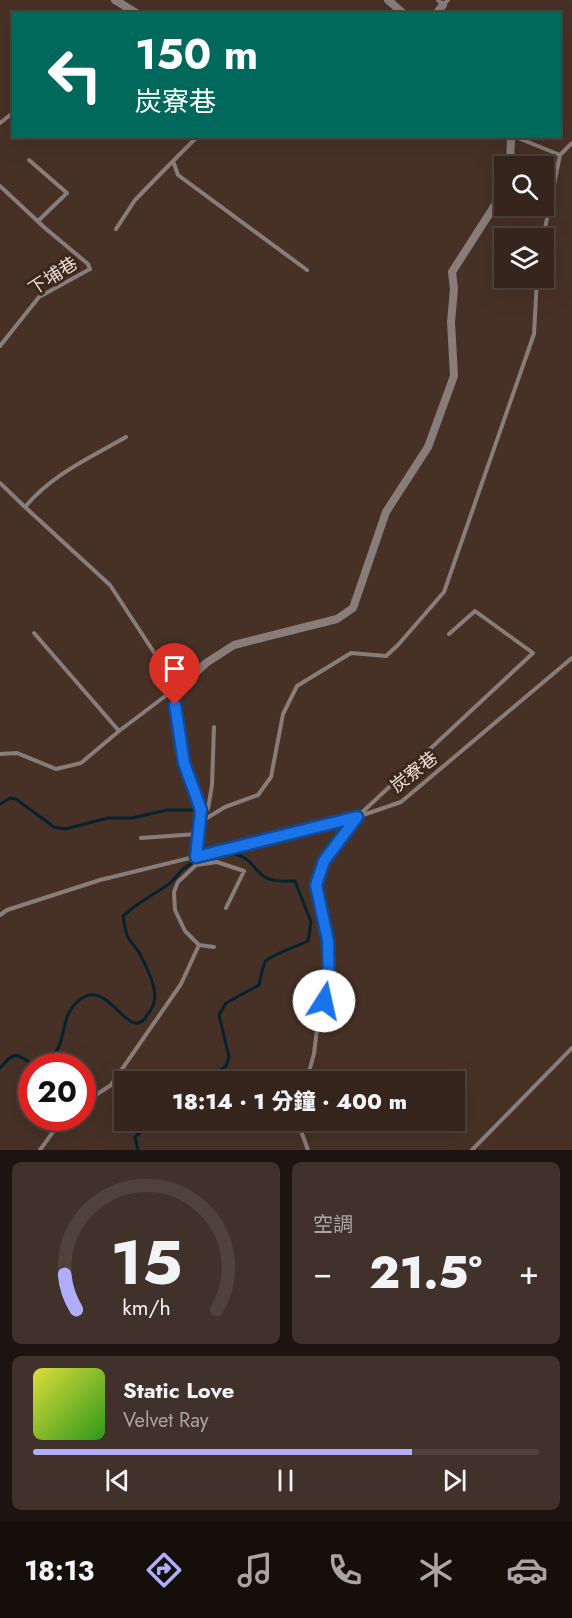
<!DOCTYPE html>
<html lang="zh-TW">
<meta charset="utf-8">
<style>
:root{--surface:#35251d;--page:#40312a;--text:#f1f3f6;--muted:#aaa5a4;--line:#4f423b;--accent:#b0aefa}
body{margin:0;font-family:Jost,"Noto Sans TC",sans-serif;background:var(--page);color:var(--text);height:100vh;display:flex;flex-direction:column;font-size:22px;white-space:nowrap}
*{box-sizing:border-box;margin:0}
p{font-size:20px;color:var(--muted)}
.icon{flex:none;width:33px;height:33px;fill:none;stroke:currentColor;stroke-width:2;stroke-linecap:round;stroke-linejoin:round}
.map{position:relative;height:1150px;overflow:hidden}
.details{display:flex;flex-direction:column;gap:12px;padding:12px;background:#1d1410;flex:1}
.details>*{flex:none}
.guide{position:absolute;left:12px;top:12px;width:549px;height:126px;border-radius:0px;box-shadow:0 6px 24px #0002,0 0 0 2px var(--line);background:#00695c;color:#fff;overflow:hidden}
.buttons{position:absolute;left:494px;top:156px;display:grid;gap:12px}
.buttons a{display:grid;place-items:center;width:60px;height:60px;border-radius:0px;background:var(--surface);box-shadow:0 6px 24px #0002,0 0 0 2px var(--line);font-size:30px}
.speed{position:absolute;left:18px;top:1053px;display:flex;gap:12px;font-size:30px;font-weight:700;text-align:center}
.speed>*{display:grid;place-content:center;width:78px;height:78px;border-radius:50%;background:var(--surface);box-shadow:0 6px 24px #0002,0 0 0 2px var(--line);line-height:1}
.speed .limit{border:9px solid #d22;background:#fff;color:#111}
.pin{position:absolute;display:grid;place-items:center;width:51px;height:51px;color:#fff;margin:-62px -26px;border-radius:50% 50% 50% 0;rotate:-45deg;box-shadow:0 0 6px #0007}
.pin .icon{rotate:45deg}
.me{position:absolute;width:66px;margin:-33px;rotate:10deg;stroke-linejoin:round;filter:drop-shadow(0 0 4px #0008)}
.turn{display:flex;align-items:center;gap:21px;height:126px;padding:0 24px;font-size:27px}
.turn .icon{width:78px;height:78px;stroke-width:2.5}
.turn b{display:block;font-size:42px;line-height:51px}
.big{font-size:45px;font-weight:800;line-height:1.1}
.details .card{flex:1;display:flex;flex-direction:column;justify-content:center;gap:9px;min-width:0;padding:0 21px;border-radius:9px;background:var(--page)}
.details .dial{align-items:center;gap:0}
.dial svg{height:156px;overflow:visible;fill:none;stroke:var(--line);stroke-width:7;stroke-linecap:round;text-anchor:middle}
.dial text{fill:var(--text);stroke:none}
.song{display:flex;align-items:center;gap:18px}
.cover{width:72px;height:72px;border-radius:9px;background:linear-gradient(135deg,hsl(60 70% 55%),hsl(110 70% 35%))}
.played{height:6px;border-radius:3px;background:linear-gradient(90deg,var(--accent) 75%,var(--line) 75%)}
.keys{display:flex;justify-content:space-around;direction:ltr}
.heat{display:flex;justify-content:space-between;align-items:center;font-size:33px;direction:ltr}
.details .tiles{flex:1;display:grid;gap:12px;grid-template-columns:1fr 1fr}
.card:last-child{grid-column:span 2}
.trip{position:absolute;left:114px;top:1071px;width:351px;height:60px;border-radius:0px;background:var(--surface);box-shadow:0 6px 24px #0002,0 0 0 2px var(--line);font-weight:800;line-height:60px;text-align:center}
.menu{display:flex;height:96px;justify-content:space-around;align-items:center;background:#150f0c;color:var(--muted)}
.menu .icon{width:42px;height:42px}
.menu .current{color:var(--accent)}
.menu b{font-size:27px;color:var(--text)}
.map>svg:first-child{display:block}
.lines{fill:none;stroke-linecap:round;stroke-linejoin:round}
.stream{stroke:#04232f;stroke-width:3}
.service{stroke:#897c79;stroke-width:4}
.minor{stroke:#897c79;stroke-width:8}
.route-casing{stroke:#114b97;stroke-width:15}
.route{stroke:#1a73e8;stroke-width:10}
.labels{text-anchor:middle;stroke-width:6;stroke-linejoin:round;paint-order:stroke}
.street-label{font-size:18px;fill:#ebdcd6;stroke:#3c271d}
</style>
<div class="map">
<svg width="572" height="1150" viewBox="0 0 572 1150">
<rect width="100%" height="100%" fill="#473127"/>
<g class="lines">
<path class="stream" d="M0 804 10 798 16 799 54 827 65 829 108 818H132L167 810H197
M0 1068C14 1053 14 1051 32 1064 74 1058 54 1023 77 1002 107 973 127 1042 145 1018 149 1013 153 1008 154 1002 158 989 146 966 140 954 136 947 130 942 127 935 125 929 124 922 123 916 137 903 153 895 169 884 174 880 177 875 182 870 196 858 226 848 243 857 251 861 254 868 260 873 269 883 284 881 295 881L311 922 308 941C300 945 268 956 265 962 262 968 261 978 259 985L226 1003 219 1015 229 1057 226 1066 205 1082
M138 1150 135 1137 154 1120"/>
<path class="service" d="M438 0 443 5 448 0
M0 123 14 112
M198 136 173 161 178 175 307 270
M513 136 560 155 543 238
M560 155 572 143
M29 160 67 193 38 221
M0 186 45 228 88 264 90 269 39 297 0 346
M116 229 135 200 173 161
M0 483 25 507C51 475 91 457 126 437
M25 507 110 585 174 683 168 694 119 731
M0 754 17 753 56 769 81 763 119 731 34 633
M202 810 208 809 212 785 214 727
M202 821 225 807 258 795 271 777 283 714 297 686 351 653 386 656 398 645 444 592 534 334 537 278
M141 838 197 834
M0 915 7 910 100 880 357 817 401 802 572 658
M199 945 214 947
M306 1082 314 1054 318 1020 329 983 328 941 316 885 324 861 357 817 533 653 475 611 449 634
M82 1104 111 1085 181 984 199 945 185 931 175 910 174 892 178 882 196 865 217 862 244 871 226 908
M297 1120 308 1150
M40 1150 63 1118
M472 1150 572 1048"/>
<path class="minor" d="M115 0 138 14
M388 0 404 14
M436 14 443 5
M510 166 511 136
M196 857 201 810 184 763 175 705 176 691 206 663 234 645 337 619 353 608 386 512 428 447 454 376 451 322 454 289 452 272 504 191"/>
</g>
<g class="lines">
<defs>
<path id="route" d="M175 705 184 763 201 810 196 857 357 817 324 861 316 885 328 941 329 983 324 1001"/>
</defs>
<use href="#route" class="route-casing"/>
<use href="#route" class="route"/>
</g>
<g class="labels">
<g class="street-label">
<text transform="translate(53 276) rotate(-33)" y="6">下埔巷</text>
<text transform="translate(414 772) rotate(-38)" y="6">炭寮巷</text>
</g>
</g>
</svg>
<div class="buttons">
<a><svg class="icon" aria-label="search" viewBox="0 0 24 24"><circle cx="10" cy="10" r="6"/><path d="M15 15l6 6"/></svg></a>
<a><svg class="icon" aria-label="layers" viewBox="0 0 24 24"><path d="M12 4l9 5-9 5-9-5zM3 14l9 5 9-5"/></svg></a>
</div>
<div class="speed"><div class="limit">20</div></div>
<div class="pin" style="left:175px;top:705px;background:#d93025"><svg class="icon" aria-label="arrive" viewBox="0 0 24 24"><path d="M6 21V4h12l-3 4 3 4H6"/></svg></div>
<svg class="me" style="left:324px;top:1001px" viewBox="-20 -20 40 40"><circle r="19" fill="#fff"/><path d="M0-13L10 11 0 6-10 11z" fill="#1a73e8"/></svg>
<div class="trip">18:14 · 1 分鐘 · 400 m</div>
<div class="guide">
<div class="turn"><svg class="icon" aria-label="left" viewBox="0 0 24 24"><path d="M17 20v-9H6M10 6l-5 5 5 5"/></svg><div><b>150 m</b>炭寮巷</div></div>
</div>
</div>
<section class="details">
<div class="tiles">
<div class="card dial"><svg viewBox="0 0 100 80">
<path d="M14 69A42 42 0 1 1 86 69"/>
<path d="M14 69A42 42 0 0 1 8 51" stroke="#b0aefa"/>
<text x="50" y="56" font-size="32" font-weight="700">15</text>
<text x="50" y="72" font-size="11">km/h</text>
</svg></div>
<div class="card"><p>空調</p>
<div class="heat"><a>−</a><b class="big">21.5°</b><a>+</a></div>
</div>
<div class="card">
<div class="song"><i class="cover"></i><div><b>Static Love</b><p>Velvet Ray</p></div></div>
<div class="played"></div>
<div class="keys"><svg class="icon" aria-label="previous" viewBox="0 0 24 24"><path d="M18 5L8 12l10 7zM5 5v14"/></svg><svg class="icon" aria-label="pause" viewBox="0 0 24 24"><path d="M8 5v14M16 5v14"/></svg><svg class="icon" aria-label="next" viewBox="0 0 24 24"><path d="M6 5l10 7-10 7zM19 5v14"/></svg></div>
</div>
</div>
</section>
<nav class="menu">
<b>18:13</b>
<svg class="icon current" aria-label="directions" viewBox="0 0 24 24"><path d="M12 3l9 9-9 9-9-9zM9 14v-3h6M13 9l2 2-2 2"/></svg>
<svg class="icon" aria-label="music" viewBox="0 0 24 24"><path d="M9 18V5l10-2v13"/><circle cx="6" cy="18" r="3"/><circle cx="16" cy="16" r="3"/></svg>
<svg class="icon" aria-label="phone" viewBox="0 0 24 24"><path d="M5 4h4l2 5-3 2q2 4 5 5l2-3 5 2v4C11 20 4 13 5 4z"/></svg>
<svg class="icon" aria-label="climate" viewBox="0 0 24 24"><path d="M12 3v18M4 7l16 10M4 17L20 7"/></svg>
<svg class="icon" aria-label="car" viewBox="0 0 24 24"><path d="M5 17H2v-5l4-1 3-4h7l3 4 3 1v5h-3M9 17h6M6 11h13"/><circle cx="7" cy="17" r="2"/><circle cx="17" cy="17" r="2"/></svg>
</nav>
